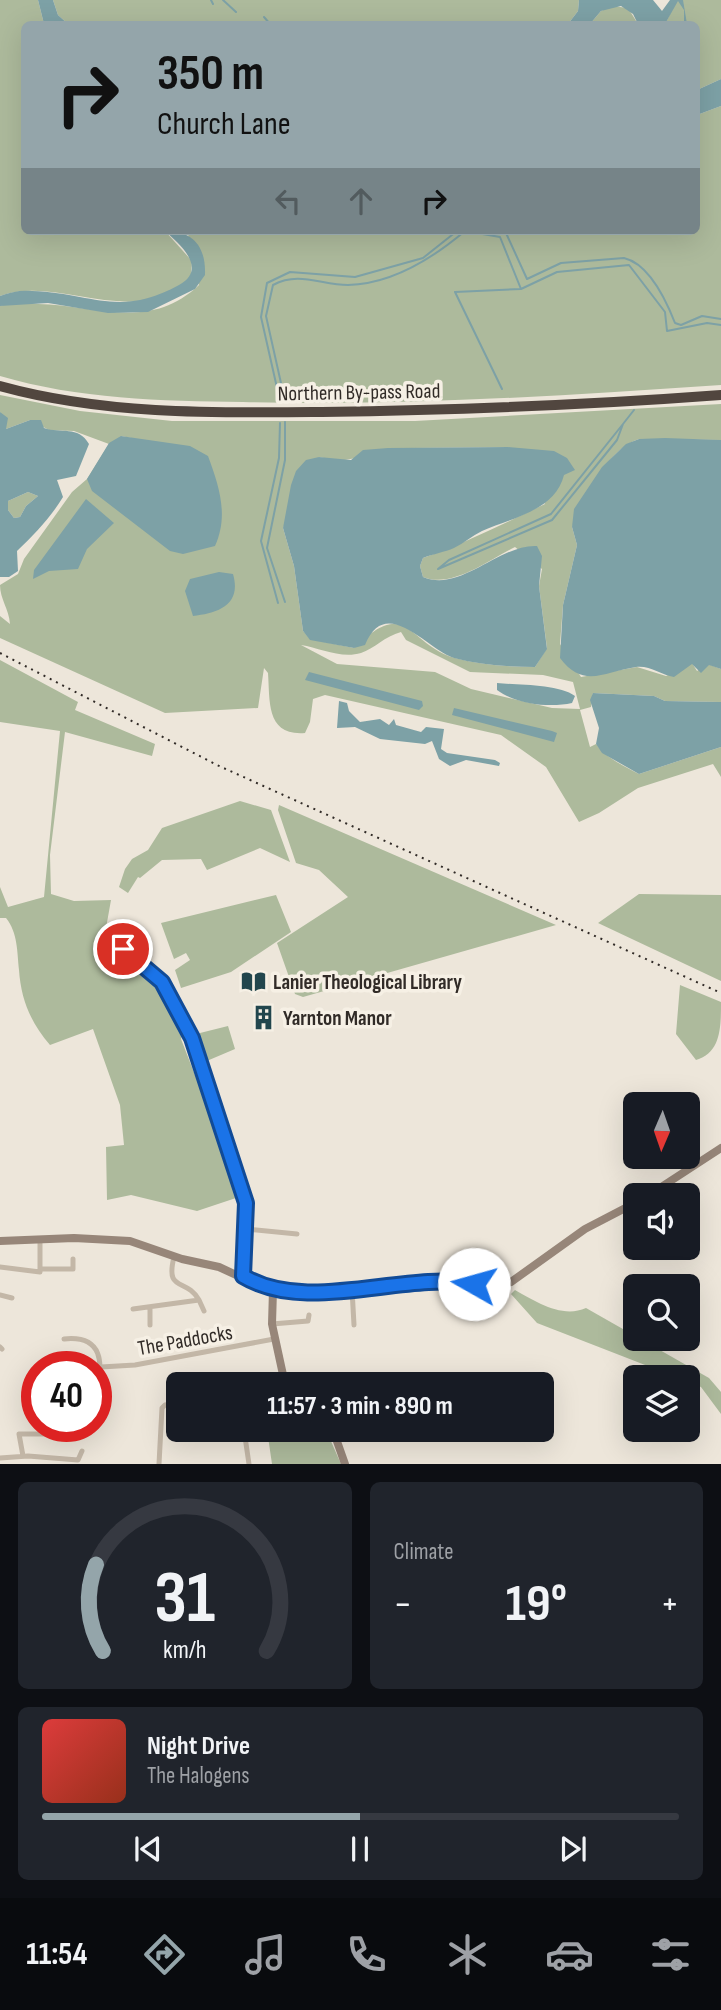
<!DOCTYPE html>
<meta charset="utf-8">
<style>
:root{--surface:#171b24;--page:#20242c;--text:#f1f3f6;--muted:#9ea1a6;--line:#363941;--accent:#94a5aa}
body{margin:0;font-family:"Sofia Sans Condensed",sans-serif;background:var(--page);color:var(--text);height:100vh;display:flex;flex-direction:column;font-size:26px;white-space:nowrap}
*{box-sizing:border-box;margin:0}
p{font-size:23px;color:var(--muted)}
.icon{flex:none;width:38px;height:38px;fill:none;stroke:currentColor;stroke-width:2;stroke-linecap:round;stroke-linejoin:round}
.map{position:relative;height:1464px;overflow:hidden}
.details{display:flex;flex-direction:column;gap:18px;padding:18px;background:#0d0f14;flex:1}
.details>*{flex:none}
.banner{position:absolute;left:21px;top:21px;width:679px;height:214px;border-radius:10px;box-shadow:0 7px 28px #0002;background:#94a5aa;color:#111;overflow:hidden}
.needle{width:46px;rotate:182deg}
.buttons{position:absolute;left:623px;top:1092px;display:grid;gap:14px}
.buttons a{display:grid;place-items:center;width:77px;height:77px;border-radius:10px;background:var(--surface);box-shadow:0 7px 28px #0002;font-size:35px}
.speed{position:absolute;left:21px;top:1351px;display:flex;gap:14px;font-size:35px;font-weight:700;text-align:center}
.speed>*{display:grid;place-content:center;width:91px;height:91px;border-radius:50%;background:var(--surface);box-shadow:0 7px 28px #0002;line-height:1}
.speed .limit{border:10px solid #d22;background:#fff;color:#111}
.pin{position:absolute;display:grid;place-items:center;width:60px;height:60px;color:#fff;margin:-30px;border:4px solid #fff;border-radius:50%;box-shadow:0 2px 7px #0007}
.me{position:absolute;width:77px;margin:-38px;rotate:277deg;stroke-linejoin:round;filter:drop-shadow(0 0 5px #0008)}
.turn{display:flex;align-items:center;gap:24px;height:147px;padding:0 21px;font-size:32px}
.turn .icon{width:91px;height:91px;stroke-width:2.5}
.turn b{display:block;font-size:49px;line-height:60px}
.lanes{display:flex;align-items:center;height:66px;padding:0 21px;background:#0003;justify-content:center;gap:35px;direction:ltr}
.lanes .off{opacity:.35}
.big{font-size:52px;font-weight:700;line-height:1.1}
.details .card{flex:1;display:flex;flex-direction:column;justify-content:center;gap:10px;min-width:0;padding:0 24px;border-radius:10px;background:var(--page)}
.details .dial{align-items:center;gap:0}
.dial svg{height:182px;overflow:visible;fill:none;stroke:var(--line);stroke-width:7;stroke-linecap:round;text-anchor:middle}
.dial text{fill:var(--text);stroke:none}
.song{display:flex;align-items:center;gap:21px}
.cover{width:84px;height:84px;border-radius:10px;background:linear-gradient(135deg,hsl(0 70% 55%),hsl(10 70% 35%))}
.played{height:7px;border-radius:4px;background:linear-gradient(90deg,var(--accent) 50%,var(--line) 50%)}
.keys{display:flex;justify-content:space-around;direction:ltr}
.heat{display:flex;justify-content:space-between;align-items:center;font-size:38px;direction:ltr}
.details .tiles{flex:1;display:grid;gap:18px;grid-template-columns:1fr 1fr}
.card:last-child{grid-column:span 2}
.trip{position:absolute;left:166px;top:1372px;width:388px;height:70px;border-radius:10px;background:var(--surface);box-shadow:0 7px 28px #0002;font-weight:700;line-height:70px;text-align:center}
.menu{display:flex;height:112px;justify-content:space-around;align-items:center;background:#090b0e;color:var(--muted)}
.menu .icon{width:49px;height:49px}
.menu .current{color:var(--accent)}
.menu b{font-size:32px;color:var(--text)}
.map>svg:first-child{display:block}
.green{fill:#adba9c;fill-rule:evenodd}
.water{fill:#7da1a6;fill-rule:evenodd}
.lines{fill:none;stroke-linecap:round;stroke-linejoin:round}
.stream{stroke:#7da1a6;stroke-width:2}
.street{stroke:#c3b7a7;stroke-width:5}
.secondary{stroke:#978679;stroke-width:8}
.highway{stroke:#51463f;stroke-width:10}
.rail{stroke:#312b27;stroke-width:2;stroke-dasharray:2 5;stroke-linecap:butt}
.route-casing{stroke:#114b97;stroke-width:18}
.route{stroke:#1a73e8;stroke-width:12}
.labels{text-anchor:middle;stroke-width:7;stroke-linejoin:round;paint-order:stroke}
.street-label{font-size:21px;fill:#312b27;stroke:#f6f0e5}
.poi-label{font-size:21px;font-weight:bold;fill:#312b27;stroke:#f6f0e5;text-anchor:start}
</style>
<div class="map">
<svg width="721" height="1464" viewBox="0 0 721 1464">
<rect width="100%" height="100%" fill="#ede6da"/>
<path class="green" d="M0 0H38L44 24H24V231H165L192 261 191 276C138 333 60 274 0 296Z
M53 0H579L578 11 568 24H68L58 15Z
M677 0H721V79L697 90 696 24H665Z
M612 6 628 8 638 24H590L601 11Z
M721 106V385C562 396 402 406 243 402 161 401 78 399 0 376V306C13 301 25 303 38 304 96 305 149 332 199 285L188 234 182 231H696L697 115Z
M0 395 80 411 172 421H415L721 404V440L639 439C604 451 589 496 572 527L577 545 563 605 560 644 581 677 637 667 666 676 692 663 697 671 708 664 721 669V702L665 701 654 696 593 693 591 707 580 710 590 747 596 744C606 758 624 766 639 774L721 747V777L713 764 638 788 599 813 579 822 546 767 501 735 325 695 313 699 310 722 305 733C266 736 270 702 268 673L264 668 258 708 165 713 0 638V616L10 624C9 609 0 599 0 585L18 574 24 559 72 492 87 479 109 444 74 431 49 430 30 420 6 429 0 412ZM121 436 162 444 173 514ZM508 447 545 504C505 523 465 543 423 558L420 566 423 577C452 589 489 560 515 547L542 569 539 586 547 648 535 667C508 667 481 665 455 658 407 644 408 595 354 648L310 639 303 631 294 566 283 528 319 457 339 461 413 448ZM401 632 406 640 470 672 543 675 573 682 580 709 552 708 471 689 435 672 337 664 301 645C320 648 341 659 361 653 374 649 385 636 401 632Z
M28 492 38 496 26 506 20 517 14 518 8 510V501Z
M0 660 78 702 75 710 155 744 152 756 65 732 50 855 51 894 74 901 111 900 103 945C149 960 163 991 183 1033L181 1039 242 1196 197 1211 131 1195 107 1200 106 1147 124 1145 120 1105 93 1029 50 1045C31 1023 21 1000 19 970 17 952 18 933 6 918H0V887L8 907 44 897 60 731 0 722Z
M240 801 271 810 290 862 260 848 207 870 201 859 162 860 140 878 138 877 128 893 119 887 125 869 132 859 148 850 162 828Z
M279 805 556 925 303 997 295 994 277 943 348 897 319 870 296 863 278 810Z
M639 894 721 895V981L598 923Z
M276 895 291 932 231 972 181 988 175 970 190 960 186 953 174 959 161 923Z
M680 985 721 1002C721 1027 721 1053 696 1060L676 1034Z
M228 1026 235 1049 202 1063 198 1042 200 1033Z
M515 1290C535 1301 562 1319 586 1308L709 1378 721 1392V1414L701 1387 688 1382V1377H676L537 1323 511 1294Z
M267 1430H326L341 1464H272Z"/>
<path class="water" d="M38 0H53L58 15 68 24H44Z
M579 0H653L662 11 670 0H683L687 24H684V10L678 1 665 24H638L633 14 621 6 601 11 590 24H568L578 11Z
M721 79V106L697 115V90Z
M165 231C193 231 206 246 205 275L195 289 148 312 108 313 48 303 0 306V296C11 292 20 290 32 291 93 293 119 318 179 285 208 269 181 245 165 231Z
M0 412 8 418 6 429 30 420H41L44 428C61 434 78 425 89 444L76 476 57 480 63 497C51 517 34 535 17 551L18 571 9 577H0ZM28 492 38 496 26 506 20 517 14 518 8 510V501Z
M121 436 190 446 208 456C219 486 229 515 215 546L183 554 170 551 92 491 87 479 109 443Z
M665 438 721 440V669L709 665 701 673 692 664 674 677C662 675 649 665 636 667 604 672 583 689 560 658L563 605 577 545 572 527 574 509 602 467 626 444 639 439Z
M388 448 508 447 554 451 567 458 575 470 564 475C555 511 511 518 482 531 472 536 464 543 454 548 445 552 433 554 423 558L420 566 423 577C461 593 499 544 537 546L542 556 539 586 547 649 535 667C508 667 480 665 454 658 426 649 386 594 365 645L354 648 310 640 303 631 294 566 283 528 291 485 296 471 306 460 319 457 351 460 363 450Z
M86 499 114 523 87 549 78 569 49 571 33 579 34 570Z
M219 572 233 574C242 605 218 613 193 616L185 591 190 579Z
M309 672 422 701 423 706 419 710 305 680Z
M497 683C518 685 559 684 575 696L572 703C549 708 516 704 497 690Z
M593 693 654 696 665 701 721 702V747L639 774 602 753 596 744 599 728 590 700Z
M339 701 347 703 349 711 360 722 380 719 389 725 394 719 396 725 421 732 426 727 444 729 441 749 447 753 495 760 500 763 499 766 466 760 450 766 439 759 432 741 425 744 380 739 355 727 337 728Z
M454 708 552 731 557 733 554 742 452 715Z"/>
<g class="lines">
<path class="stream" d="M211 0 213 4
M223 0 236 12
M264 17 270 24
M499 231 506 233 527 279 561 263 624 258C649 264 666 300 675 323L681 325 702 316 721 319
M502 389 455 292 521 289
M280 401 261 317 267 283 290 272 355 277 423 258 457 231
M285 401 266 316 273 285C299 271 321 285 348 285 392 284 433 258 465 231L500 237 521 289 557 272 629 265 665 312 667 331 707 323 721 325
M623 424 617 440 552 520 438 569 449 560 551 514 623 424 634 410
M285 602 267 548 285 460V422
M278 603 261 541 279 458 280 423"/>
<path class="street" d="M123 949 162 982 189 1033 246 1203 247 1229 243 1276
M247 1229 297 1234
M0 1267 40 1272V1239
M40 1269H73V1259
M352 1289 354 1325
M0 1295 12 1298
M199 1300 204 1311
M133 1309 199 1300C186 1277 165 1293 174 1257
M150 1309V1325
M272 1324 308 1321 309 1315
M64 1339C103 1335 104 1363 96 1394
M0 1347 2 1349
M101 1367 135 1365 274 1339
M244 1430 249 1464
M23 1456 19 1434H60
M0 1458 28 1456 78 1460 82 1451
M159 1464 162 1408 165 1405 178 1403"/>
<path class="secondary" d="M649 1195 721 1148
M0 1241 74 1238 130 1241 182 1259 219 1267 262 1287 281 1292 374 1289 441 1279 490 1286 511 1282 585 1229 635 1203
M273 1290 272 1324 285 1384
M333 1430 345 1464"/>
<path class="highway" d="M0 386C105 415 215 413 322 412 456 410 588 405 721 395"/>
<path class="rail" d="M0 653 217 765 721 993"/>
</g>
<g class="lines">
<defs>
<path id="route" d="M123 949 162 982 192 1038 246 1203 243 1276C308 1315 403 1271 474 1284"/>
</defs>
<use href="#route" class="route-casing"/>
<use href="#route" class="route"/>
</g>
<defs>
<symbol id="library-bare" viewBox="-9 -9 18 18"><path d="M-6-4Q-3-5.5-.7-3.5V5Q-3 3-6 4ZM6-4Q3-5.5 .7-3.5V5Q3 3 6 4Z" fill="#22464d" stroke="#f6f0e5" stroke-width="2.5" paint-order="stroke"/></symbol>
<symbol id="building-bare" viewBox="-9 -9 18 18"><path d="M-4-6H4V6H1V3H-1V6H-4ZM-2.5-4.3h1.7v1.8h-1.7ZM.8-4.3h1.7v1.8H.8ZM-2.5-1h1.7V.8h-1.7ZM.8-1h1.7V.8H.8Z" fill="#22464d" stroke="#f6f0e5" stroke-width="2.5" paint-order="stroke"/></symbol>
</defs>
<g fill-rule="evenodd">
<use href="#library-bare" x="236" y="964" width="35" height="35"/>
<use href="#building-bare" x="246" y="1000" width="35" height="35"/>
</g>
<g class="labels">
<g class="street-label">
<text transform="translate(359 392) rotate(-1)" y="7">Northern By-pass Road</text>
<text transform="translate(185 1340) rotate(-10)" y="7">The Paddocks</text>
</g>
<g class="poi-label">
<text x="273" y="989">Lanier Theological Library</text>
<text x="283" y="1025">Yarnton Manor</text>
</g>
</g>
</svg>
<div class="buttons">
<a><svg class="needle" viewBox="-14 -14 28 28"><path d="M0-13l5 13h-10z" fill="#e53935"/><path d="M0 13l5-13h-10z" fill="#9ea1a6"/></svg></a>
<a><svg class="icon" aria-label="sound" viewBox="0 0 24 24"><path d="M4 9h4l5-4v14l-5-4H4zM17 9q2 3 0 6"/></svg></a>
<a><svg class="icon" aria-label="search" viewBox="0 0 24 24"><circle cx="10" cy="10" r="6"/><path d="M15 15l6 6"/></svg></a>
<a><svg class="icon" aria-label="layers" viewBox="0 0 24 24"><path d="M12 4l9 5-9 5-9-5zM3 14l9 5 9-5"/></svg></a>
</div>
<div class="speed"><div class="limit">40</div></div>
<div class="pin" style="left:123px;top:949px;background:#d93025"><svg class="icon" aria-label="arrive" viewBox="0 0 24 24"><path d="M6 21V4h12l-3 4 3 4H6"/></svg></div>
<svg class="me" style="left:474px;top:1284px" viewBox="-20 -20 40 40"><circle r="19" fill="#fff"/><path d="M0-13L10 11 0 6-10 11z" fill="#1a73e8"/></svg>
<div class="trip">11:57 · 3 min · 890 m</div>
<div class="banner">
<div class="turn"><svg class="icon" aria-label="right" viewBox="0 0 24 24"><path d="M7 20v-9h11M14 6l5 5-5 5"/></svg><div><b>350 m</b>Church Lane</div></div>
<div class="lanes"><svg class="icon off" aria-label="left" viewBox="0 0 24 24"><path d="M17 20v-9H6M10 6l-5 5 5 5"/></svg><svg class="icon off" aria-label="ahead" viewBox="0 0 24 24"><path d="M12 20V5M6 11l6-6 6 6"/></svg><svg class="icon" aria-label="right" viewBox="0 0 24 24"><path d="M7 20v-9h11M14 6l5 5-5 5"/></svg></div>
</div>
</div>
<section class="details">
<div class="tiles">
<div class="card dial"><svg viewBox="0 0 100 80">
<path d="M14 69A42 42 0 1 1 86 69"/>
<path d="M14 69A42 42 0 0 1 11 31" stroke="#94a5aa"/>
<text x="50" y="56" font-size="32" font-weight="700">31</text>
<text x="50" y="72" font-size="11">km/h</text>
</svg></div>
<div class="card"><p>Climate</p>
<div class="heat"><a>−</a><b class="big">19°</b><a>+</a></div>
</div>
<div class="card">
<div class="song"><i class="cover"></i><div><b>Night Drive</b><p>The Halogens</p></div></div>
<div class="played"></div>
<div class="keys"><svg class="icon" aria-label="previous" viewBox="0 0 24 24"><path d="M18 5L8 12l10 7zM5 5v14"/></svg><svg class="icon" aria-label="pause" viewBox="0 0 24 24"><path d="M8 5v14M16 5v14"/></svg><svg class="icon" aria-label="next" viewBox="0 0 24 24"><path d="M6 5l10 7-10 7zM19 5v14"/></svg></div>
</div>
</div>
</section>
<nav class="menu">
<b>11:54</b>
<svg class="icon current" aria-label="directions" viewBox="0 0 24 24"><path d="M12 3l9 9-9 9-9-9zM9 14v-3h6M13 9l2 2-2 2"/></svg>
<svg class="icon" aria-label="music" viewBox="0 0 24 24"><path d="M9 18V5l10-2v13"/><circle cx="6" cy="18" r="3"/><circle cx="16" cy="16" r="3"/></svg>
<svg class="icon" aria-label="phone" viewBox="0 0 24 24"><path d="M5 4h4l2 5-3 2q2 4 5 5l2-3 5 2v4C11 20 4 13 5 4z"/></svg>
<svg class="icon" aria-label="climate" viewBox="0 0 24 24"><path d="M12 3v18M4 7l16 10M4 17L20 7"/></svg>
<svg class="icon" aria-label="car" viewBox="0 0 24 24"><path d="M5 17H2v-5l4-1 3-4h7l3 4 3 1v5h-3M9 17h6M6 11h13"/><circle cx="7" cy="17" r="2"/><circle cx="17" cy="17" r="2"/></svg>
<svg class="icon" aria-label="filters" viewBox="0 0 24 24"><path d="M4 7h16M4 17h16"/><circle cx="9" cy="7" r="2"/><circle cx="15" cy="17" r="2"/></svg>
</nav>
